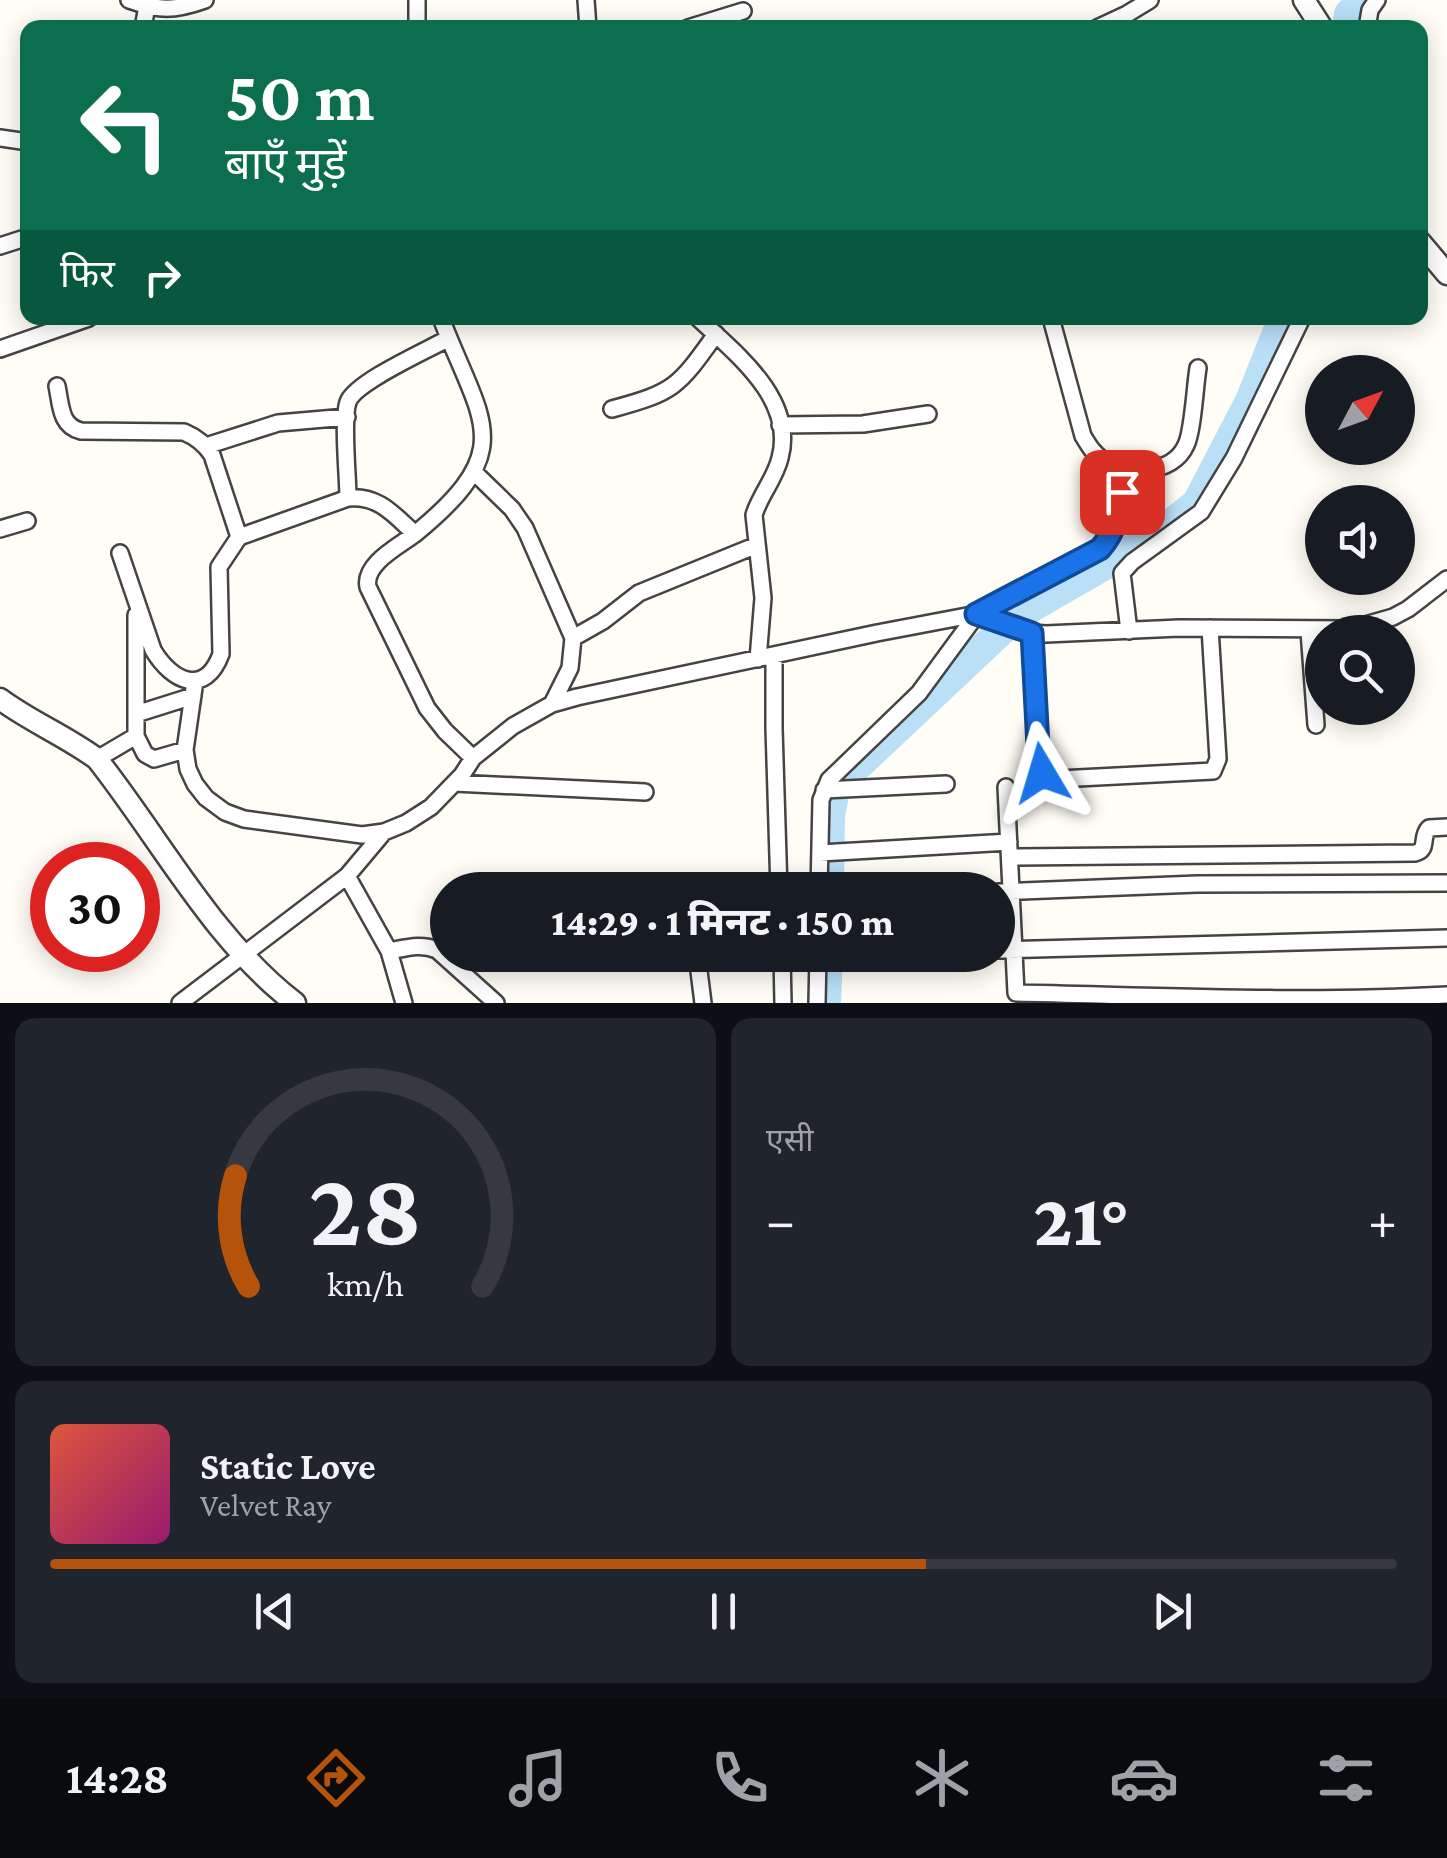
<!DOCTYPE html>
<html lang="hi">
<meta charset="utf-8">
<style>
:root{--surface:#171b24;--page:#20242c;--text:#f1f3f6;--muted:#9ea1a6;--line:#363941;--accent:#b45309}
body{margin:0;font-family:"Crimson Pro","Noto Sans Devanagari",serif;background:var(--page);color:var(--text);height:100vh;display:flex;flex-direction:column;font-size:38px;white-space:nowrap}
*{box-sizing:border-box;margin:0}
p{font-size:32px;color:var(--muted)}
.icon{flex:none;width:55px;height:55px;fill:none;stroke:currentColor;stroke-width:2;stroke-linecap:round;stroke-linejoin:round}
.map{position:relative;height:1003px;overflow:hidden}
.sheet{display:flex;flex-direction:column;gap:15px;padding:15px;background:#0d0f14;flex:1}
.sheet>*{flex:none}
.guide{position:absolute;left:20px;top:20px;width:1408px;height:305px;border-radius:20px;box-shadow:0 5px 25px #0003;background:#0b6e4f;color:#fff;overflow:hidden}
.needle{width:65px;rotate:49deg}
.controls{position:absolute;left:1305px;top:355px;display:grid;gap:20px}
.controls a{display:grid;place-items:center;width:110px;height:110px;border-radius:50%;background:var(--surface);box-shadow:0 5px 25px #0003;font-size:50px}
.speed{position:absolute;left:30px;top:842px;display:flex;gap:20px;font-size:50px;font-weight:700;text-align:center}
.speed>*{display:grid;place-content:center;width:130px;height:130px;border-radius:50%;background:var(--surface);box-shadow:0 5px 25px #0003;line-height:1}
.speed .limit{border:15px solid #d22;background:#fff;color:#111}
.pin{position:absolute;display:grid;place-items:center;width:85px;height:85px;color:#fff;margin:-42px;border-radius:20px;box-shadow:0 5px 15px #0006}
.me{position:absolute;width:110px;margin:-55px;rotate:353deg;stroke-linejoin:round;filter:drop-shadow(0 0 8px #0008)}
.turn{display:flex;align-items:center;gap:35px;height:210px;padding:0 40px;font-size:45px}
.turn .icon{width:130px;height:130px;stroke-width:2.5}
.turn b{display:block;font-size:70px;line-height:85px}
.then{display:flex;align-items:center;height:95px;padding:0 40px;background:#0003;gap:20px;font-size:38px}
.big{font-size:75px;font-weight:800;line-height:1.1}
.sheet .widget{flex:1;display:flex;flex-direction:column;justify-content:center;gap:15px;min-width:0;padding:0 35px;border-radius:20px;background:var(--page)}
.sheet .dial{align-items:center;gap:0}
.dial svg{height:260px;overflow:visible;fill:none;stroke:var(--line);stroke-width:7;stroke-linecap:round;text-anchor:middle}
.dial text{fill:var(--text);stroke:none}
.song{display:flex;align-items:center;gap:30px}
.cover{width:120px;height:120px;border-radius:15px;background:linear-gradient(135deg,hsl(10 70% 55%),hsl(320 70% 35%))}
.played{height:10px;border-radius:5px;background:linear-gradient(90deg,var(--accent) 65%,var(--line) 65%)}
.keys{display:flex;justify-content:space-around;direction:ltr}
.heat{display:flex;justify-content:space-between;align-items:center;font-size:55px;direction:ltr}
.sheet .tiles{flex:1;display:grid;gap:15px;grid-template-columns:1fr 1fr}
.widget:last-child{grid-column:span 2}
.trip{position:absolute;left:430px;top:872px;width:585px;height:100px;border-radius:50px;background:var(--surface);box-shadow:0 5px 25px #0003;font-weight:800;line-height:100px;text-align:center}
.dock{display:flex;height:160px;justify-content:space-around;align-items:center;background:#090b0e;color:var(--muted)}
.dock .icon{width:70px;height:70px}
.dock .on{color:var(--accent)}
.dock b{font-size:45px;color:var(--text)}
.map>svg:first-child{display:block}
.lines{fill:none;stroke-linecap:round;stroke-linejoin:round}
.river{stroke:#b9e0f7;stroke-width:30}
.minor-casing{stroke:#444;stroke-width:20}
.tertiary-casing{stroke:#444;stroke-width:25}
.minor{stroke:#fff;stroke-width:15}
.tertiary{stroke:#fff;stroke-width:20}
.route-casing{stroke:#114b97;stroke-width:25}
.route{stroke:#1a73e8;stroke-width:18}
</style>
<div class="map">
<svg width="1447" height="1003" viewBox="0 0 1447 1003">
<rect width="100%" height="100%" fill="#fffdf5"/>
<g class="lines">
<path class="river" d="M1347 28 1349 14 1364 0
M829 890 830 815 836 786 1018 615 1157 535 1197 503 1250 401 1283 318
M826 1003 828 955"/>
<defs>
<path id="minor" d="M129 0C160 11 174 11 205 0
M586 0 588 28
M143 28 147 6
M417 28V0
M688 28 743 11
M1097 28 1127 14 1150 0
M1367 28 1370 10 1377 0
M0 138 28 142
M0 246 28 237
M698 318C735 353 796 399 780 458 775 479 760 495 754 515L763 598 758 659
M1051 318 1083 436C1089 446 1093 453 1103 460 1127 475 1173 475 1186 445 1193 431 1195 386 1198 368
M0 349 89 318
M57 386C61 405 60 426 81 431L184 432C196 437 205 444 212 455L239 537 219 567 221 654C205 697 172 682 153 650L120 553
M612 409C675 392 678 387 716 334
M780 425 863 424 928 414
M206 446 278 423 347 417
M474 472 512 509 525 528 573 638 570 668 552 704
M348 498C348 477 342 419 348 402 355 382 428 350 449 338
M0 529 27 521
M415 534C399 546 363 564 368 587L427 708 445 731 473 758
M239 537 348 498C379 495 394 515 415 534 520 448 481 423 441 318
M136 615V736
M1129 631 1122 573 1132 562 1201 512 1234 458 1302 318
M1309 631 1316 725
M1032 633 1039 765C1043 775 1048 777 1059 779L1213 771 1218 759 1210 628
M573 638 603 621 639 593 757 545
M774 655V728L779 890
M195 681 185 750 188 769 195 784 206 798 225 812 244 819 362 835 384 832 406 823 431 807 462 775 473 758 513 726 552 704 577 697 877 633 977 614 1032 633 1046 634 1179 628 1351 629 1393 617 1408 609 1447 579
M136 714 193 696
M97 759 136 736 145 754 154 759 185 750
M454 783 645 792
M1006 787 1016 993C1159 996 1304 1003 1447 995
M824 790 946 784
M820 853 1009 842
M1010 857 1415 853C1429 850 1420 837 1429 828L1447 827
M347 876 389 951 404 1003
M819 890 821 800 829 780 919 693 977 614 1101 549C1120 524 1121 498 1126 468
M998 892 1197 884 1447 883
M998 950 1447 938
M389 951C406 948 421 943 437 950L496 1003
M697 955 703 1003
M782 955 783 1003
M818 961 909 955
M180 1003 347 876 384 832
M817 1003 818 955"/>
<path id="tertiary" d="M1304 0 1322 28
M1420 242 1447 274
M0 699C31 722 66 736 97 759 161 840 212 939 295 1003"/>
</defs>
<use href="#minor" class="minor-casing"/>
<use href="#tertiary" class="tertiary-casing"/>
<use href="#minor" class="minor"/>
<use href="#tertiary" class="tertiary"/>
</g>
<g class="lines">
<defs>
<path id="route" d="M1042 773 1039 765 1032 633 976 614 1100 549C1116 530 1118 516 1122 492"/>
</defs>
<use href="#route" class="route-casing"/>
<use href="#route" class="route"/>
</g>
</svg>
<div class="controls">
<a><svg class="needle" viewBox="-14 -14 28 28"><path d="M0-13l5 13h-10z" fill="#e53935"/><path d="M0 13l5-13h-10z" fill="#9ea1a6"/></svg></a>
<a><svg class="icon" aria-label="sound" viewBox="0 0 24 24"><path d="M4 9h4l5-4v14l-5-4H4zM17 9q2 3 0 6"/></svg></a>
<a><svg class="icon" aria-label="search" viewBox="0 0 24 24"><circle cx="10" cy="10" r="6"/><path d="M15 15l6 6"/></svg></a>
</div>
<div class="speed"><div class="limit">30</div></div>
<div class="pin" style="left:1122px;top:492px;background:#d93025"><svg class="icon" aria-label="arrive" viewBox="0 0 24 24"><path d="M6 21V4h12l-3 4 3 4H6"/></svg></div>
<svg class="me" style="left:1042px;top:773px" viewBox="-20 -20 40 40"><path d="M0-17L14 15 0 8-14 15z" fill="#1a73e8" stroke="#fff" stroke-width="4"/></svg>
<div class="trip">14:29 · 1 मिनट · 150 m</div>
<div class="guide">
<div class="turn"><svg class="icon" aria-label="left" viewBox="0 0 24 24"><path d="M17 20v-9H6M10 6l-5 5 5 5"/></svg><div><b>50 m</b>बाएँ मुड़ें</div></div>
<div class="then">फिर<svg class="icon" aria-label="right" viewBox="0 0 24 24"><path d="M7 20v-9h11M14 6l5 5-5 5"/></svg></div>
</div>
</div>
<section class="sheet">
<div class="tiles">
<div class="widget dial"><svg viewBox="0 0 100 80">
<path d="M14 69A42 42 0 1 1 86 69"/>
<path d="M14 69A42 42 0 0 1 10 35" stroke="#b45309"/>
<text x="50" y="56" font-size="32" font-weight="700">28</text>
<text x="50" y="72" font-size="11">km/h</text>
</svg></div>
<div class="widget"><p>एसी</p>
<div class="heat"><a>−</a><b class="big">21°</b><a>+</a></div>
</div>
<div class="widget">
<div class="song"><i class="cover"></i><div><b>Static Love</b><p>Velvet Ray</p></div></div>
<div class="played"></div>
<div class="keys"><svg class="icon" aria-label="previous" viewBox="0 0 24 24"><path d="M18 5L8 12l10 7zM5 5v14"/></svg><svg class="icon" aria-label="pause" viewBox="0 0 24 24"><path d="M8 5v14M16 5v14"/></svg><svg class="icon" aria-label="next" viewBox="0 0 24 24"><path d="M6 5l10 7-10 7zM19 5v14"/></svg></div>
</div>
</div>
</section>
<nav class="dock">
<b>14:28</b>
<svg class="icon on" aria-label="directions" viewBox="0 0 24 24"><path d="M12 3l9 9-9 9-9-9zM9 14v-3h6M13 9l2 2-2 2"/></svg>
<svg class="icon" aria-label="music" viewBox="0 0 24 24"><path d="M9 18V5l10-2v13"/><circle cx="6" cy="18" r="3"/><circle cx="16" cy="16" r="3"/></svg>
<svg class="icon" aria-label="phone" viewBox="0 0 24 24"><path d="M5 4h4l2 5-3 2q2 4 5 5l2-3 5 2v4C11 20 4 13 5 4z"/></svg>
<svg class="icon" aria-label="climate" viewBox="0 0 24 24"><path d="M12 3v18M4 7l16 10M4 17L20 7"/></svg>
<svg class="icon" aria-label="car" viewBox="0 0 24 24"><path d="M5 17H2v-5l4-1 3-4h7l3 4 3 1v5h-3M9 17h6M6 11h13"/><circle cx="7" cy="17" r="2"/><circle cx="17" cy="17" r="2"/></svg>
<svg class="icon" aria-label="filters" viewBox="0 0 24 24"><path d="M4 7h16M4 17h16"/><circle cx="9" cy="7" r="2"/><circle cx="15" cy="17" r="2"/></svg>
</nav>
